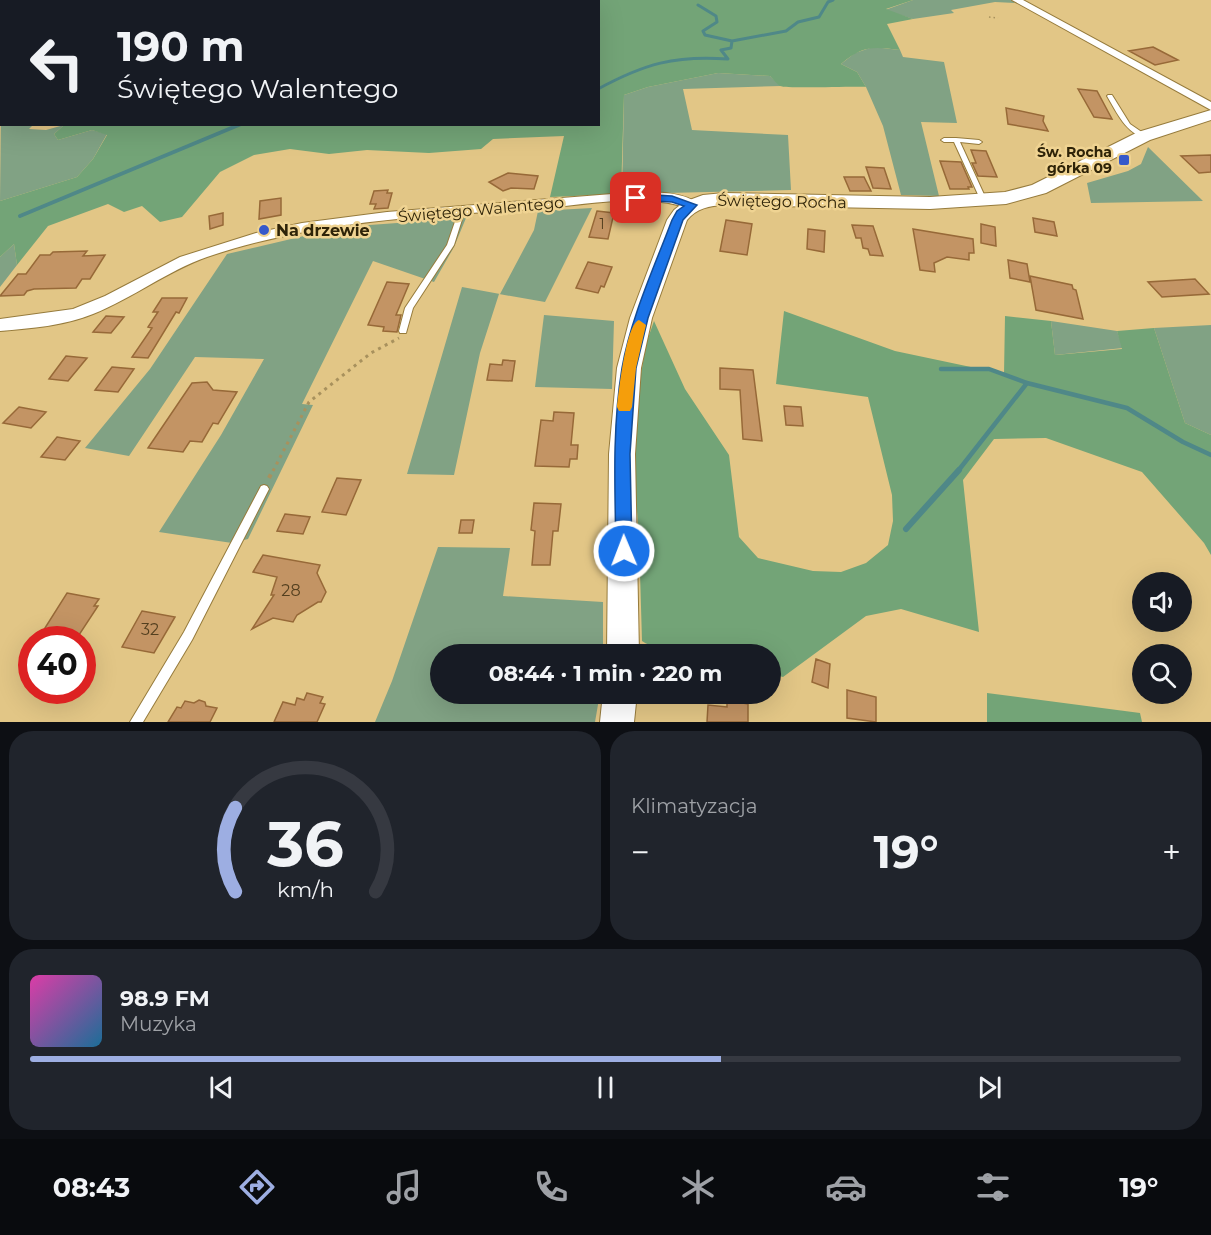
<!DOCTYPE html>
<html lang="pl">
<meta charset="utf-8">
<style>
:root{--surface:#171b24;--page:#20242c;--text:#f1f3f6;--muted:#9ea1a6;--line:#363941;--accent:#9daee2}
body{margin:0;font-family:Montserrat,sans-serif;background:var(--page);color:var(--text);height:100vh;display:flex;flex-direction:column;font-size:22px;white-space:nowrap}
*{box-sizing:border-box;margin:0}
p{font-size:20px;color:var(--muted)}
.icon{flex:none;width:33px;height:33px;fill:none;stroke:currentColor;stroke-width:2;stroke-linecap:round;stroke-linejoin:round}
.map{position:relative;height:722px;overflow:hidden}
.drawer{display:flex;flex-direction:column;gap:9px;padding:9px;background:#0d0f14;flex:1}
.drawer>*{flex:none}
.hud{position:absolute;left:0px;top:0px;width:600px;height:126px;box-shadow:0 6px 24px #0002;background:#171b24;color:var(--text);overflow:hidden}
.fabs{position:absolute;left:1132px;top:572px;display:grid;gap:12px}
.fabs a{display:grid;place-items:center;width:60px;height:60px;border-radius:50%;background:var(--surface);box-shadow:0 6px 24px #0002;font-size:30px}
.speed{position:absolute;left:18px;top:626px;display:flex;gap:12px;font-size:30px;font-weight:700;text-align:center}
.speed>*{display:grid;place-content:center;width:78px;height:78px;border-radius:50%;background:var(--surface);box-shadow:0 6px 24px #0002;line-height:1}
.speed .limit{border:9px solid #d22;background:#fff;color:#111}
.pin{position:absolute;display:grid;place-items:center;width:51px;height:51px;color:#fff;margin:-26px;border-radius:12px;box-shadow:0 3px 9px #0006}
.me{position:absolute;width:66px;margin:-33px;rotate:359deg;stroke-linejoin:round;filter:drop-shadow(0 0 4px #0008)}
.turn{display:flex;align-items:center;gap:21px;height:126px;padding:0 18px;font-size:27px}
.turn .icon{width:78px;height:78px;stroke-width:2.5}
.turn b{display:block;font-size:42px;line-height:51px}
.big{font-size:45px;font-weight:700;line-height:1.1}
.drawer .tile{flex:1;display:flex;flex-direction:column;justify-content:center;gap:9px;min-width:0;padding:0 21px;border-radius:24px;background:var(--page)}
.drawer .dial{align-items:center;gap:0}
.dial svg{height:156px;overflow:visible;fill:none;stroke:var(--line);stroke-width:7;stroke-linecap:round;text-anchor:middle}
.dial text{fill:var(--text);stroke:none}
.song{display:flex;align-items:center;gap:18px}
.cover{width:72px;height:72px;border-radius:9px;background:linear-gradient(135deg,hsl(320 70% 55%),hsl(200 70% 35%))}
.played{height:6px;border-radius:3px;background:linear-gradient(90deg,var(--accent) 60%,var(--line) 60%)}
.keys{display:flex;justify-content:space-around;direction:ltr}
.heat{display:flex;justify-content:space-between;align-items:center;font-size:33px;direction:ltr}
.drawer .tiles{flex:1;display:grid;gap:9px;grid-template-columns:1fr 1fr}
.tile:last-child{grid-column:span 2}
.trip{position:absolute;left:430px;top:644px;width:351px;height:60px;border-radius:30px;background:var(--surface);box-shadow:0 6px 24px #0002;font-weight:700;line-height:60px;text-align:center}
.dock{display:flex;height:96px;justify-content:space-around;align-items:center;background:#090b0e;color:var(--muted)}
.dock .icon{width:42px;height:42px}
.dock .selected{color:var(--accent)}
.dock b{font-size:27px;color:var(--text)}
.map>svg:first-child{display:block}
.green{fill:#81a284}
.forest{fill:#73a477}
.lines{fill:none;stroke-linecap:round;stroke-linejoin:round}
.stream-far3{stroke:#4f8888;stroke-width:3}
.stream-far2{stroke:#4f8888;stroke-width:4}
.stream-far1{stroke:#4f8888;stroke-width:4.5}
.stream{stroke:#4f8888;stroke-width:6}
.building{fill:#c39464;stroke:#976938;stroke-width:1.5}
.lane-casing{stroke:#967b3c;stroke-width:2}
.street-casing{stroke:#967b3c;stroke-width:2}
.secondary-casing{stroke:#967b3c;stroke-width:2}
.path-far2{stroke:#a8915d;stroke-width:1.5;stroke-dasharray:1.5 3;stroke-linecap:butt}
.path-far1{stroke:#a8915d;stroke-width:3;stroke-dasharray:3 4.5;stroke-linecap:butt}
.path{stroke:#a8915d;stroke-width:4;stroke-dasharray:4 6;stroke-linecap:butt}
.lane{fill:#fff;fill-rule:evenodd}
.street{fill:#fff;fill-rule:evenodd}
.secondary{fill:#fff;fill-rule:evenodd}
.route{fill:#1a73e8;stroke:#114b97;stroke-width:1.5}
.slow{fill:#f59e0b}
.poi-dot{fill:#3659ca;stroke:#efd392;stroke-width:2}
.labels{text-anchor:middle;stroke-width:5;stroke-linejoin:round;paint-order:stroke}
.far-poi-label{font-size:14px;font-weight:bold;fill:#2e2308;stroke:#efd392;text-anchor:end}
.number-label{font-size:14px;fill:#533f1f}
.street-label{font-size:16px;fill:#2e2308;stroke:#efd392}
.poi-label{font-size:16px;font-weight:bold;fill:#2e2308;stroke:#efd392;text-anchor:start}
.near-number-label{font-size:16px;fill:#533f1f}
</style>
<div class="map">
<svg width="1211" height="722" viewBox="0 0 1211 722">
<rect width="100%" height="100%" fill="#e2c686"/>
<path class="green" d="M913 0H1012L1015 3 995 2 951 10 954 13 913 19 885 10Z
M873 47 900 50 903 57 944 62 957 123 921 122 939 196 901 195 883 126 866 87 857 72 841 64 855 53Z
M718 73 770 76 781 86 683 89 692 130 788 135 791 190 622 194 624 95 648 87Z
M1 104 2 124 33 125 29 129 46 130 64 125 54 134 58 140 92 130 107 134 93 159 77 177 0 201Z
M1148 147 1203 201 1091 203 1087 183 1128 171 1141 164Z
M592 208 545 302 499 294 480 353 454 475 407 474 462 287 500 294 534 230 538 211Z
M466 218 454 247 434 282 373 261 302 404 313 405 248 539 232 543 159 532 221 435 264 359 195 357 129 456 85 448 150 369 227 254 342 227Z
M14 244 17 265 0 287V257Z
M544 315 614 321 612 389 535 387Z
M1051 321 1117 331 1123 348 1055 355Z
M1211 325V435L1185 423 1154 328Z
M438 547 510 548 503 596 603 602V654H441V693H600L595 722H375L392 681Z"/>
<path class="forest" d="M512 0H913L886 9 913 19 887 24 900 50C873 47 863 45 841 64L857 72 866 87C853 86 787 89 780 86 777 84 773 79 770 76L718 73 648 87 624 95 621 194 550 197 564 136 493 139 481 149 429 153 367 150 329 154 290 149 254 155 220 172 182 217 160 222 142 206 124 212 108 204 48 226 17 265 14 244 0 257V201L77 177 93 159 107 135 92 130 58 140 54 134 64 125 598 124V2Z
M784 311 895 351 1004 374 1005 316 1051 321 1055 355 1122 349 1117 331 1154 328 1185 423 1211 435V555L1204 543 1142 472 1046 438 994 439 963 480 979 632 901 609 866 616 783 677 771 674V654C733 654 675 662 642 641L639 538 633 458 640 380 646 344 654 321 685 389 729 455 739 537 758 558 813 571 841 572 866 563 888 545 893 521 892 495 868 397 776 384Z
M987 693 1140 713 1142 722H987Z"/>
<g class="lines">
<path class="stream-far3" d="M698 5 716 16 717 22 703 31 705 35 732 41
M598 89C644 64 675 55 728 59L721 50 731 48 732 41 786 31 798 22 819 17 828 2 833 0"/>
<path class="stream-far2" d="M20 216 241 124"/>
<path class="stream-far1" d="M941 369H989L1027 383 1127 408 1183 442 1211 455
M958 471 1027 383"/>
<path class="stream" d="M906 529 959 470"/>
</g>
<path class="building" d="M1153 47 1178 60 1155 65 1129 51Z
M1078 89 1097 91 1112 119 1094 117Z
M1006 108 1044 116 1043 121 1048 131 1008 124Z
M971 150 986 151 997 177 978 176 972 163H976Z
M1211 155V172L1199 173 1181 156Z
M940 161 961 162 972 187H968L969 189H950Z
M866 167 884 168 891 189 873 188Z
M508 173 538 176 534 189 511 188 503 191 489 182Z
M844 177H864L871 191H850Z
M388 190 387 193H392L388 208 374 209 376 204H370L374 191Z
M281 198V215L259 219 260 201Z
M597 211 614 213 608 239 589 237Z
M223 213V225L210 229 209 216Z
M1033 218 1054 222 1057 236 1035 232Z
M726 220 752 224 747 255 720 251Z
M981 224 995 227 996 246 981 243Z
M852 225 873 226 883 256 870 255 868 249 863 248 861 238H856Z
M808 229 825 231 824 252 807 249Z
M913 229 973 239 974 253H969V260L947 257 934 263 935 272 920 270Z
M87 251 83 256 105 255 90 279H82L76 288 34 289 27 291 24 295 0 296 18 274H26L40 255H50L53 252Z
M1008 260 1027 264 1030 282 1010 278Z
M588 262 612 267 604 287 601 286 598 293 576 288Z
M1030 276 1072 285 1073 289 1076 290 1083 319 1036 310Z
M1195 279 1209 294 1162 297 1148 282Z
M387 282 409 284 396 315H401L397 332 383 331 384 327 368 325Z
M162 298H187L179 313 176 312 148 358 132 357 152 328 148 327 158 312H153Z
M106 316 124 317 111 333 93 332Z
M66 356 87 358 68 381 49 379Z
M503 360 515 361 512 381 487 380 490 364 502 365Z
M112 367 134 369 118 392 95 390Z
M720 368 753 370 762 441 743 439 740 390 720 389Z
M207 382 213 390 237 392 218 424 213 423 202 442 190 441 183 452 148 448 192 383Z
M784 406 801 407 803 426 786 425Z
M19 407 46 412 31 428 3 423Z
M554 412 574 413 571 445H578L577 459H570L569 467 535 466 541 420 553 421Z
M57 437 80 441 65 460 41 457Z
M337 478 361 480 346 515 322 512Z
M534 503 561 504 558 531H553L550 565H532L535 531 531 530Z
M285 514 310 517 303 534 277 531Z
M461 520H474L472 533H459Z
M263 555 320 565 317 573 326 592 321 602H318L297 615 293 622 273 618 252 629 274 595H271L277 577 253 572Z
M67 593 99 599 94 606H98L79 635 64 631 59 639H38Z
M142 611 175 617 154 653 122 647Z
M816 659 830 664 828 688 812 682Z
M847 690 876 697V722L847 718Z
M307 693 323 697 320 703 325 704 317 722H274L283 702 295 705 297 698 304 700Z
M199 700 205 702 206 706 217 708 210 722H168L177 707 181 708 185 701 194 703Z
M727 700 748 704V722H707L708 705 727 707Z"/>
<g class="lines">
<defs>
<path id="lane" d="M48 0H52V2H47Z
M330 0H334V2H329Z
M0 51H2V54L0 55Z
M1108 95H1112L1130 124 1146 135V137C1127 136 1116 111 1107 96Z
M956 138 979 140 982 142 979 144 960 142 987 201 986 202 984 203 981 201 954 142H944L941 140 944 138Z
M462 208 465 210 454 245 413 308 406 333H400L399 331 405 308 447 245 459 210Z
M264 485 267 486 269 489 192 640 143 722H130L184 632 261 486Z"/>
<path id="street" d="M117 0H128L116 2Z
M1012 0H1023L1211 102V110Z
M0 100H2L0 107Z
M625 193C646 193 683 189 699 205L692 209C682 206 672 203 661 202 619 197 576 206 534 209 424 216 313 221 207 257 167 271 133 298 93 314 64 326 32 328 0 331V319L73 309 105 296 180 257 256 233 302 223 387 212Z"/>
<path id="secondary" d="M1211 110V120L1150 140 1046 193 1006 204 930 209 724 205C709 206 697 208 687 220L652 318 641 368 635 454 639 654H607L609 454 617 368 630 318 667 220 674 210 684 202 703 195 724 193 930 197 1005 192 1032 185 1138 132Z
M603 693H637L634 722H600Z"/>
</defs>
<use href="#lane" class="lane-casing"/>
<use href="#street" class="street-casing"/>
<use href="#secondary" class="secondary-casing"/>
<path class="path-far2" d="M989 17 998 18"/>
<path class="path-far1" d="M273 471 309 402 371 353 399 338"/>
<path class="path" d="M269 478 273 470"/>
<use href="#lane" class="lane"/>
<use href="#street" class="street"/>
<use href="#secondary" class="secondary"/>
</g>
<path class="route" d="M636 194 672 196 697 205 683 220 648 318 636 368 630 454 632 551 630 556 624 559 618 556 616 551C615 490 612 428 622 368 631 317 654 268 672 220L677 211 684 206 672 202 632 200V195Z"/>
<path class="slow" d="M639 320 646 325 636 368 632 407 630 411H619L617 407C619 391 626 324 639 320Z"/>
<g class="poi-dot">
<rect x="1118" y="154" width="12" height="12" rx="3"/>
<circle cx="264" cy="230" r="6"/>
</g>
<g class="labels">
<g class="far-poi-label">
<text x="1112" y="157">Św. Rocha<tspan x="1112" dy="16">górka 09</tspan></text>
</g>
<g class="number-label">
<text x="602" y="229">1</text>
</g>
<g class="street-label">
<text transform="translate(782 201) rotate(1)" y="6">Świętego Rocha</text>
<text transform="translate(481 209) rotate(-5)" y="6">Świętego Walentego</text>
</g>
<g class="poi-label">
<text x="276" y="236">Na drzewie</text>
</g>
<g class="near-number-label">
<text x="291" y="596">28</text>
<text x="150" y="635">32</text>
</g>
</g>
</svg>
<div class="fabs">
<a><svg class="icon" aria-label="sound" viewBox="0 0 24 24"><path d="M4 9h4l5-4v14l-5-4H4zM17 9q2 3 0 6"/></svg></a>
<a><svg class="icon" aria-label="search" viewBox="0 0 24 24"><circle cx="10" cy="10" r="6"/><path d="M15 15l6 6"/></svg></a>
</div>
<div class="speed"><div class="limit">40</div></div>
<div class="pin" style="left:636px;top:198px;background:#d93025"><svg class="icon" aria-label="arrive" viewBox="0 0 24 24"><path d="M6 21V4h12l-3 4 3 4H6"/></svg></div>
<svg class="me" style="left:624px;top:551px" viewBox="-20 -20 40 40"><circle r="17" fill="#1a73e8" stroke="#fff" stroke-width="3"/><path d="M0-11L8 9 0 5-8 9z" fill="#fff"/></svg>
<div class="trip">08:44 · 1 min · 220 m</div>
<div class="hud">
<div class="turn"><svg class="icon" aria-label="left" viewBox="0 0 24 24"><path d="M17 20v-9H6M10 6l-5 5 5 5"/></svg><div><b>190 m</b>Świętego Walentego</div></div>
</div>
</div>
<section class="drawer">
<div class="tiles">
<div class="tile dial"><svg viewBox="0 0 100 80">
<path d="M14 69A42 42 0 1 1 86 69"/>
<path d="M14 69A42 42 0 0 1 14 26" stroke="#9daee2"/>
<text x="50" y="56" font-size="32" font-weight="700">36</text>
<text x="50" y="72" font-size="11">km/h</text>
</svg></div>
<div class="tile"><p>Klimatyzacja</p>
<div class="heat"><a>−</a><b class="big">19°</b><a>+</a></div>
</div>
<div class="tile">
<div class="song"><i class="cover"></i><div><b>98.9 FM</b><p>Muzyka</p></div></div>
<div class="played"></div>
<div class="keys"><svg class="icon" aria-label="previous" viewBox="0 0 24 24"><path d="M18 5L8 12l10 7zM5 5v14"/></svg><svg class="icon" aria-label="pause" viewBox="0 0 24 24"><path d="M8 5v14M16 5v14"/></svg><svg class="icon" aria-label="next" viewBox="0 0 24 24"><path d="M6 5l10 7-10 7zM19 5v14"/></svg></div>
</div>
</div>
</section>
<nav class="dock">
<b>08:43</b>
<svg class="icon selected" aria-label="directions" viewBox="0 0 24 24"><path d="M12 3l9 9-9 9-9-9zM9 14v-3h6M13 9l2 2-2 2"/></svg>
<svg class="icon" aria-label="music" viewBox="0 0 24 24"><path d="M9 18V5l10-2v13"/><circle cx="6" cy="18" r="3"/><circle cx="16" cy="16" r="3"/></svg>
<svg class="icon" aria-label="phone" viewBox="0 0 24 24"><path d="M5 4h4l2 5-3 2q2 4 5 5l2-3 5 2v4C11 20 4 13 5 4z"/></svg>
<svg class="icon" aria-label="climate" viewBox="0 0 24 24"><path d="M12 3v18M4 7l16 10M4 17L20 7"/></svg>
<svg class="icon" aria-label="car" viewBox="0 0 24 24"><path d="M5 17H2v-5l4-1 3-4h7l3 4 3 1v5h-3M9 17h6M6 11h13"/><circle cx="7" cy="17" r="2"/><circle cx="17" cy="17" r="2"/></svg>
<svg class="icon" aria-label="filters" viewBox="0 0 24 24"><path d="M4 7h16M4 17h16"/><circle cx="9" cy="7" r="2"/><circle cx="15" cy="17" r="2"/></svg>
<b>19°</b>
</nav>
